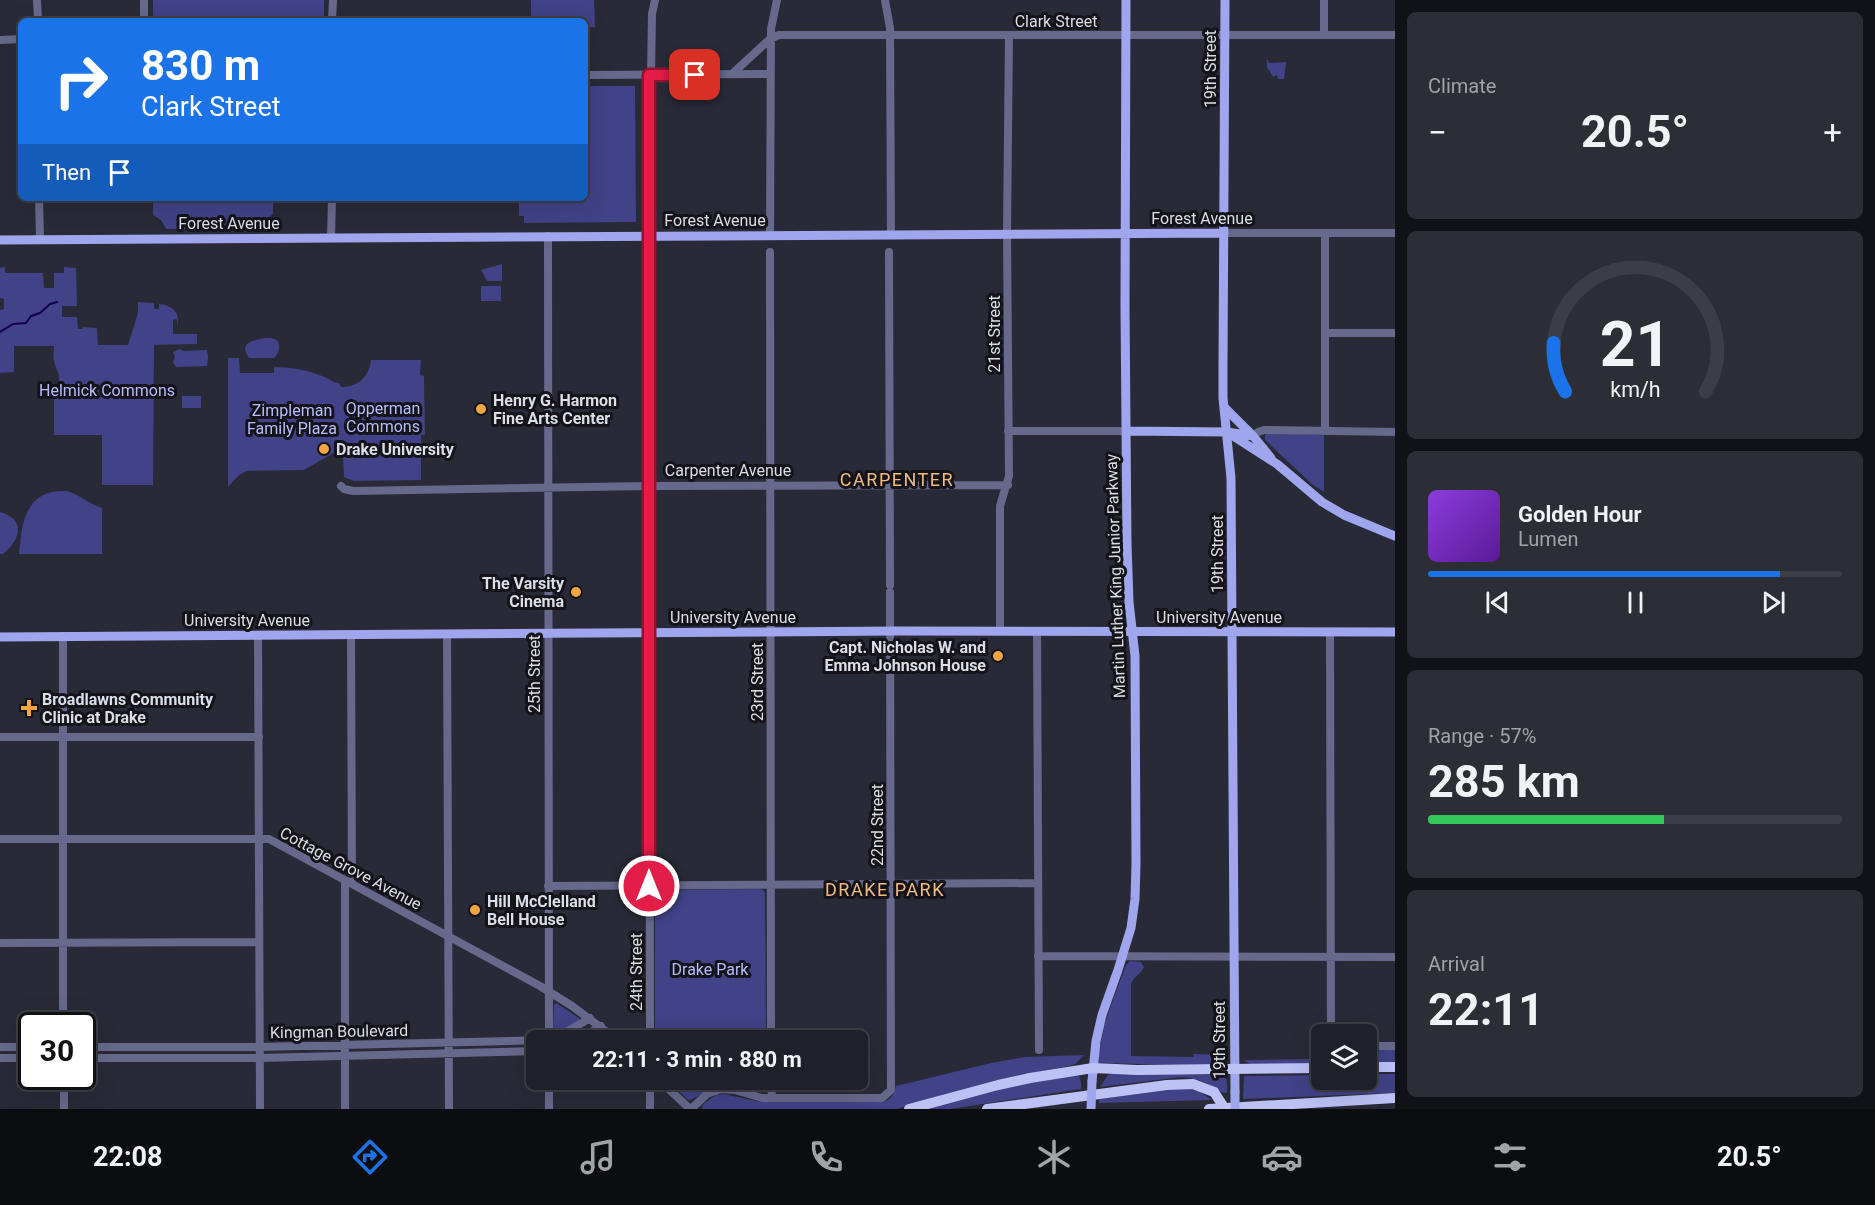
<!DOCTYPE html>
<meta charset="utf-8">
<style>
:root{--surface:#1f2029;--page:#2c2d35;--text:#f1f3f6;--muted:#a1a3a8;--line:#3c3e46;--accent:#1a73e8}
body{margin:0;font-family:Roboto,sans-serif;background:var(--page);color:var(--text);height:100vh;display:flex;flex-direction:column;font-size:22px;white-space:nowrap}
*{box-sizing:border-box;margin:0}
p{font-size:20px;color:var(--muted)}
.icon{flex:none;width:33px;height:33px;fill:none;stroke:currentColor;stroke-width:2;stroke-linecap:round;stroke-linejoin:round}
.map{position:relative;flex:1;overflow:hidden}
.drawer{display:flex;flex-direction:column;gap:12px;padding:12px;background:#111217;width:480px}
.drawer>*{flex:none}
.top-card{position:absolute;left:18px;top:18px;width:570px;height:183px;border-radius:9px;box-shadow:0 6px 24px #0002,0 0 0 2px var(--line);background:#1a73e8;color:#fff;overflow:hidden}
.tools{position:absolute;left:1311px;top:1024px;display:grid;gap:12px}
.tools a{display:grid;place-items:center;width:66px;height:66px;border-radius:9px;background:var(--surface);box-shadow:0 6px 24px #0002,0 0 0 2px var(--line);font-size:30px}
.speed{position:absolute;left:18px;top:1012px;display:flex;gap:12px;font-size:30px;font-weight:700;text-align:center}
.speed>*{display:grid;place-content:center;width:78px;height:78px;border-radius:50%;background:var(--surface);box-shadow:0 6px 24px #0002,0 0 0 2px var(--line);line-height:1}
.speed .limit{border:3px solid #111;border-radius:9px;background:#fff;color:#111}
.pin{position:absolute;display:grid;place-items:center;width:51px;height:51px;color:#fff;margin:-26px;border-radius:12px;box-shadow:0 3px 9px #0006}
.me{position:absolute;width:66px;margin:-33px;rotate:0deg;stroke-linejoin:round;filter:drop-shadow(0 0 4px #0008)}
.turn{display:flex;align-items:center;gap:21px;height:126px;padding:0 24px;font-size:27px}
.turn .icon{width:78px;height:78px;stroke-width:2.5}
.turn b{display:block;font-size:42px;line-height:51px}
.then{display:flex;align-items:center;height:57px;padding:0 24px;background:#0003;gap:12px;font-size:22px}
.big{font-size:45px;font-weight:700;line-height:1.1}
.drawer .tile{flex:1;display:flex;flex-direction:column;justify-content:center;gap:9px;min-width:0;padding:0 21px;border-radius:9px;background:var(--page)}
.drawer .dial{align-items:center;gap:0}
.dial svg{height:156px;overflow:visible;fill:none;stroke:var(--line);stroke-width:7;stroke-linecap:round;text-anchor:middle}
.dial text{fill:var(--text);stroke:none}
.song{display:flex;align-items:center;gap:18px}
.cover{width:72px;height:72px;border-radius:9px;background:linear-gradient(135deg,hsl(270 70% 55%),hsl(270 70% 35%))}
.played{height:6px;border-radius:3px;background:linear-gradient(90deg,var(--accent) 85%,var(--line) 85%)}
.keys{display:flex;justify-content:space-around;direction:ltr}
.heat{display:flex;justify-content:space-between;align-items:center;font-size:33px;direction:ltr}
.charge{height:9px;border-radius:4px;background:linear-gradient(90deg,#34c759 57%,var(--line) 0)}
.trip{position:absolute;left:526px;top:1030px;width:342px;height:60px;border-radius:9px;background:var(--surface);box-shadow:0 6px 24px #0002,0 0 0 2px var(--line);font-weight:700;line-height:60px;text-align:center}
.dock{display:flex;height:96px;justify-content:space-around;align-items:center;background:#0c0d10;color:var(--muted)}
.dock .icon{width:42px;height:42px}
.dock .active{color:var(--accent)}
.dock b{font-size:27px;color:var(--text)}
main{display:flex;flex:1;min-height:0}
.map>svg:first-child{display:block}
.green{fill:#414287}
.lines{fill:none;stroke-linecap:round;stroke-linejoin:round}
.stream{stroke:#120049;stroke-width:2}
.minor{stroke:#66698c;stroke-width:8}
.major{stroke:#a0a6ee;stroke-width:9}
.highway{stroke:#bcc2f6;stroke-width:10}
.major-bridge{stroke:#a0a6ee;stroke-width:9}
.highway-bridge{stroke:#bcc2f6;stroke-width:10}
.route-casing{stroke:#92132f;stroke-width:15}
.route{stroke:#e11d48;stroke-width:10}
.poi-dot{fill:#f2a542;stroke:#131319;stroke-width:2}
.labels{text-anchor:middle;stroke-width:6;stroke-linejoin:round;paint-order:stroke}
.street-label{font-size:16px;fill:#dcdde6;stroke:#131319}
.park-label{font-size:16px;fill:#b6bdfe;stroke:#131319}
.poi-label{font-size:16px;font-weight:bold;fill:#dcdde6;stroke:#131319;text-anchor:start}
.neighbourhood-label{font-size:18px;letter-spacing:1.5px;fill:#f3bc7f;stroke:#131319}
</style>
<main>
<div class="map">
<svg width="1395" height="1109" viewBox="0 0 1395 1109">
<rect width="100%" height="100%" fill="#292a37"/>
<path class="green" d="M153 0H324V21H153Z
M531 0H594L595 27H585V21H531Z
M1267 59 1269 63 1286 62 1284 79H1278L1277 75 1273 77 1267 67Z
M585 86H635L636 222 524 223V216H519V198H585Z
M148 198H277V202L273 203V214L265 220 260 228 166 229 161 220 153 215V199Z
M502 264V281H487L481 270Z
M5 267V273H43L44 288H54V273H64V267L76 268 77 306H62V317H77L78 329H83V327L97 328 98 345H128L138 313V302L154 303V309H159V304C172 305 181 313 177 325V319L173 320V334H197V344L154 345 153 485H102V435H54V390C64 377 57 374 54 361 53 357 54 350 54 346H14V372L0 373V310L4 309V299L0 298V268Z
M481 286H501V301H481Z
M264 338H271L277 340C281 347 279 353 274 358H249C238 342 253 341 264 338Z
M180 349 183 351 207 350 208 357 207 366 176 367 173 362 175 357 173 352Z
M228 358H239L240 373H274V367C290 367 308 370 322 376 329 378 332 383 339 383L341 387C358 387 369 377 371 360H421L420 375 424 376 425 435H421V480L354 481 344 477 342 434V448L304 470 246 471 238 476 228 487Z
M182 396H201V408H182Z
M1269 433 1324 435V492L1312 484 1265 440V435Z
M67 491C80 495 89 504 102 508V554H19C22 522 25 489 67 491Z
M0 512C27 520 20 540 3 554H0Z
M760 889 763 890 765 893 766 1041H655V897L656 893 664 890Z
M1130 961 1141 962 1144 967C1141 974 1134 976 1131 984V1056L1193 1057 1194 1054 1227 1055 1226 1064 1221 1066 1098 1063C1100 1029 1114 997 1126 965Z
M556 1003 579 1018V1021L559 1033H555L553 1030 554 1005Z
M1395 1049V1063H1367L1366 1050Z
M1084 1055 1075 1064 1069 1066 998 1080 896 1109H702L703 1104 716 1095 724 1094 761 1102H883C891 1100 894 1094 896 1086L991 1063 1025 1057Z
M1321 1059 1322 1064 1252 1065 1243 1060Z
M1078 1073 1081 1082V1089L950 1109H924L1001 1088Z
M1115 1073 1222 1075C1229 1078 1227 1086 1227 1093 1218 1093 1214 1087 1206 1083 1198 1079 1190 1078 1182 1077L1100 1087 1108 1075Z
M1367 1074H1395V1093L1243 1099 1244 1076 1321 1075 1322 1080H1366Z
M667 1080H766L764 1090C752 1096 736 1084 723 1085 708 1085 701 1098 688 1100Z
M1184 1088 1199 1091 1212 1100 1099 1103V1099Z"/>
<g class="lines">
<path class="stream" d="M0 332 13 324 26 323 31 316 40 313 50 304 57 302"/>
<path class="minor" d="M37 0 38 21
M885 0 890 28 891 234
M144 21V0
M332 21 333 0
M1324 35V0
M0 40 21 39
M732 74 770 39 779 35H1395
M585 75 770 74
M649 75 650 1041
M651 75 652 14 655 0
M39 198 40 239
M1224 233H1395
M1325 233V431
M770 235 771 29 777 0
M548 236 549 1041
M331 237 332 198
M770 252 771 1041
M889 252 890 585
M1325 333H1395
M1008 431H1126
M1253 436 1258 432 1264 430 1395 432
M341 486 344 489 353 491 648 486 1008 485
M1000 631V506L1009 476 1007 233 1009 35
M1037 631 1039 1050
M1330 632 1331 1035
M447 634 449 1109
M258 635 260 1109
M351 635 352 884
M63 636V1026
M0 737H259
M0 839H269L540 986 572 1006 619 1041
M345 880V1109
M548 886 1038 883
M0 943 259 942
M1038 956 1395 957
M577 1041 601 1026
M1366 1046H1395
M0 1047H32
M82 1047H259L549 1040 558 1037 590 1018
M0 1058H32
M82 1058H259L537 1051
M64 1077V1109
M549 1080V1109
M659 1080 690 1109
M771 1080 772 1098
M650 1109V1080
M691 1109 707 1094 721 1089 735 1090 762 1098H882L891 1090 890 592"/>
<path class="major" d="M1225 0 1223 366V398L1231 478 1235 1092
M0 240 1224 233
M1225 408 1253 436 1271 458
M1126 431 1227 432 1253 436
M1227 432 1277 464 1322 502 1344 515 1395 536
M0 637 898 631 1395 632
M1092 1081 1096 1041 1102 1015 1118 970 1131 928 1135 899 1136 864 1135 656 1129 602 1127 544 1125 306 1126 0"/>
<path class="highway" d="M1366 1067H1395
M909 1109 998 1085 1030 1078 1093 1068 1137 1070 1322 1068
M987 1109 1167 1085 1193 1084 1214 1092
M1209 1109 1395 1098"/>
<path class="major-bridge" d="M1091 1109 1092 1081
M1235 1109V1092"/>
<path class="highway-bridge" d="M1214 1092 1225 1109"/>
</g>
<g class="lines">
<defs>
<path id="route" d="M649 886V75H695"/>
</defs>
<use href="#route" class="route-casing"/>
<use href="#route" class="route"/>
</g>
<g class="poi-dot">
<circle cx="481" cy="409" r="6"/>
<circle cx="324" cy="449" r="6"/>
<circle cx="576" cy="592" r="6"/>
<circle cx="998" cy="656" r="6"/>
<path d="M26 699h6v6h6v6h-6v6h-6v-6h-6v-6h6z"/>
<circle cx="475" cy="910" r="6"/>
</g>
<g class="labels">
<g class="street-label">
<text x="1056" y="27">Clark Street</text>
<text transform="translate(1210 69) rotate(-90)" y="6">19th Street</text>
<text x="1202" y="224">Forest Avenue</text>
<text x="715" y="226">Forest Avenue</text>
<text x="229" y="229">Forest Avenue</text>
<text transform="translate(994 334) rotate(-90)" y="6">21st Street</text>
<text x="728" y="476">Carpenter Avenue</text>
<text transform="translate(1217 554) rotate(-90)" y="6">19th Street</text>
<text transform="translate(1115 576) rotate(-92)" y="6">Martin Luther King Junior Parkway</text>
<text x="733" y="623">University Avenue</text>
<text x="1219" y="623">University Avenue</text>
<text x="247" y="626">University Avenue</text>
<text transform="translate(534 674) rotate(-90)" y="6">25th Street</text>
<text transform="translate(757 682) rotate(-90)" y="6">23rd Street</text>
<text transform="translate(877 825) rotate(-90)" y="6">22nd Street</text>
<text transform="translate(351 868) rotate(28)" y="6">Cottage Grove Avenue</text>
<text transform="translate(636 972) rotate(-90)" y="6">24th Street</text>
<text transform="translate(339 1031) rotate(-1)" y="6">Kingman Boulevard</text>
<text transform="translate(1219 1040) rotate(-90)" y="6">19th Street</text>
</g>
<g class="park-label">
<text x="107" y="396">Helmick Commons</text>
<text x="383" y="414">Opperman<tspan x="383" dy="18">Commons</tspan></text>
<text x="292" y="416">Zimpleman<tspan x="292" dy="18">Family Plaza</tspan></text>
<text x="710" y="975">Drake Park</text>
</g>
<g class="poi-label">
<text x="493" y="406">Henry G. Harmon<tspan x="493" dy="18">Fine Arts Center</tspan></text>
<text x="336" y="455">Drake University</text>
<text x="564" y="589" text-anchor="end">The Varsity<tspan x="564" dy="18">Cinema</tspan></text>
<text x="986" y="653" text-anchor="end">Capt. Nicholas W. and<tspan x="986" dy="18">Emma Johnson House</tspan></text>
<text x="42" y="705">Broadlawns Community<tspan x="42" dy="18">Clinic at Drake</tspan></text>
<text x="487" y="907">Hill McClelland<tspan x="487" dy="18">Bell House</tspan></text>
</g>
<g class="neighbourhood-label">
<text x="897" y="486">CARPENTER</text>
<text x="885" y="896">DRAKE PARK</text>
</g>
</g>
</svg>
<div class="tools">
<a><svg class="icon" aria-label="layers" viewBox="0 0 24 24"><path d="M12 4l9 5-9 5-9-5zM3 14l9 5 9-5"/></svg></a>
</div>
<div class="speed"><div class="limit">30</div></div>
<div class="pin" style="left:695px;top:75px;background:#d93025"><svg class="icon" aria-label="arrive" viewBox="0 0 24 24"><path d="M6 21V4h12l-3 4 3 4H6"/></svg></div>
<svg class="me" style="left:649px;top:886px" viewBox="-20 -20 40 40"><circle r="17" fill="#e11d48" stroke="#fff" stroke-width="3"/><path d="M0-11L8 9 0 5-8 9z" fill="#fff"/></svg>
<div class="trip">22:11 · 3 min · 880 m</div>
<div class="top-card">
<div class="turn"><svg class="icon" aria-label="right" viewBox="0 0 24 24"><path d="M7 20v-9h11M14 6l5 5-5 5"/></svg><div><b>830 m</b>Clark Street</div></div>
<div class="then">Then<svg class="icon" aria-label="arrive" viewBox="0 0 24 24"><path d="M6 21V4h12l-3 4 3 4H6"/></svg></div>
</div>
</div>
<section class="drawer">
<div class="tile"><p>Climate</p>
<div class="heat"><a>−</a><b class="big">20.5°</b><a>+</a></div>
</div>
<div class="tile dial"><svg viewBox="0 0 100 80">
<path d="M14 69A42 42 0 1 1 86 69"/>
<path d="M14 69A42 42 0 0 1 8 44" stroke="#1a73e8"/>
<text x="50" y="56" font-size="32" font-weight="700">21</text>
<text x="50" y="72" font-size="11">km/h</text>
</svg></div>
<div class="tile">
<div class="song"><i class="cover"></i><div><b>Golden Hour</b><p>Lumen</p></div></div>
<div class="played"></div>
<div class="keys"><svg class="icon" aria-label="previous" viewBox="0 0 24 24"><path d="M18 5L8 12l10 7zM5 5v14"/></svg><svg class="icon" aria-label="pause" viewBox="0 0 24 24"><path d="M8 5v14M16 5v14"/></svg><svg class="icon" aria-label="next" viewBox="0 0 24 24"><path d="M6 5l10 7-10 7zM19 5v14"/></svg></div>
</div>
<div class="tile"><p>Range · 57%</p><b class="big">285 km</b><div class="charge"></div></div>
<div class="tile"><p>Arrival</p><b class="big">22:11</b></div>
</section>
</main>
<nav class="dock">
<b>22:08</b>
<svg class="icon active" aria-label="directions" viewBox="0 0 24 24"><path d="M12 3l9 9-9 9-9-9zM9 14v-3h6M13 9l2 2-2 2"/></svg>
<svg class="icon" aria-label="music" viewBox="0 0 24 24"><path d="M9 18V5l10-2v13"/><circle cx="6" cy="18" r="3"/><circle cx="16" cy="16" r="3"/></svg>
<svg class="icon" aria-label="phone" viewBox="0 0 24 24"><path d="M5 4h4l2 5-3 2q2 4 5 5l2-3 5 2v4C11 20 4 13 5 4z"/></svg>
<svg class="icon" aria-label="climate" viewBox="0 0 24 24"><path d="M12 3v18M4 7l16 10M4 17L20 7"/></svg>
<svg class="icon" aria-label="car" viewBox="0 0 24 24"><path d="M5 17H2v-5l4-1 3-4h7l3 4 3 1v5h-3M9 17h6M6 11h13"/><circle cx="7" cy="17" r="2"/><circle cx="17" cy="17" r="2"/></svg>
<svg class="icon" aria-label="filters" viewBox="0 0 24 24"><path d="M4 7h16M4 17h16"/><circle cx="9" cy="7" r="2"/><circle cx="15" cy="17" r="2"/></svg>
<b>20.5°</b>
</nav>
